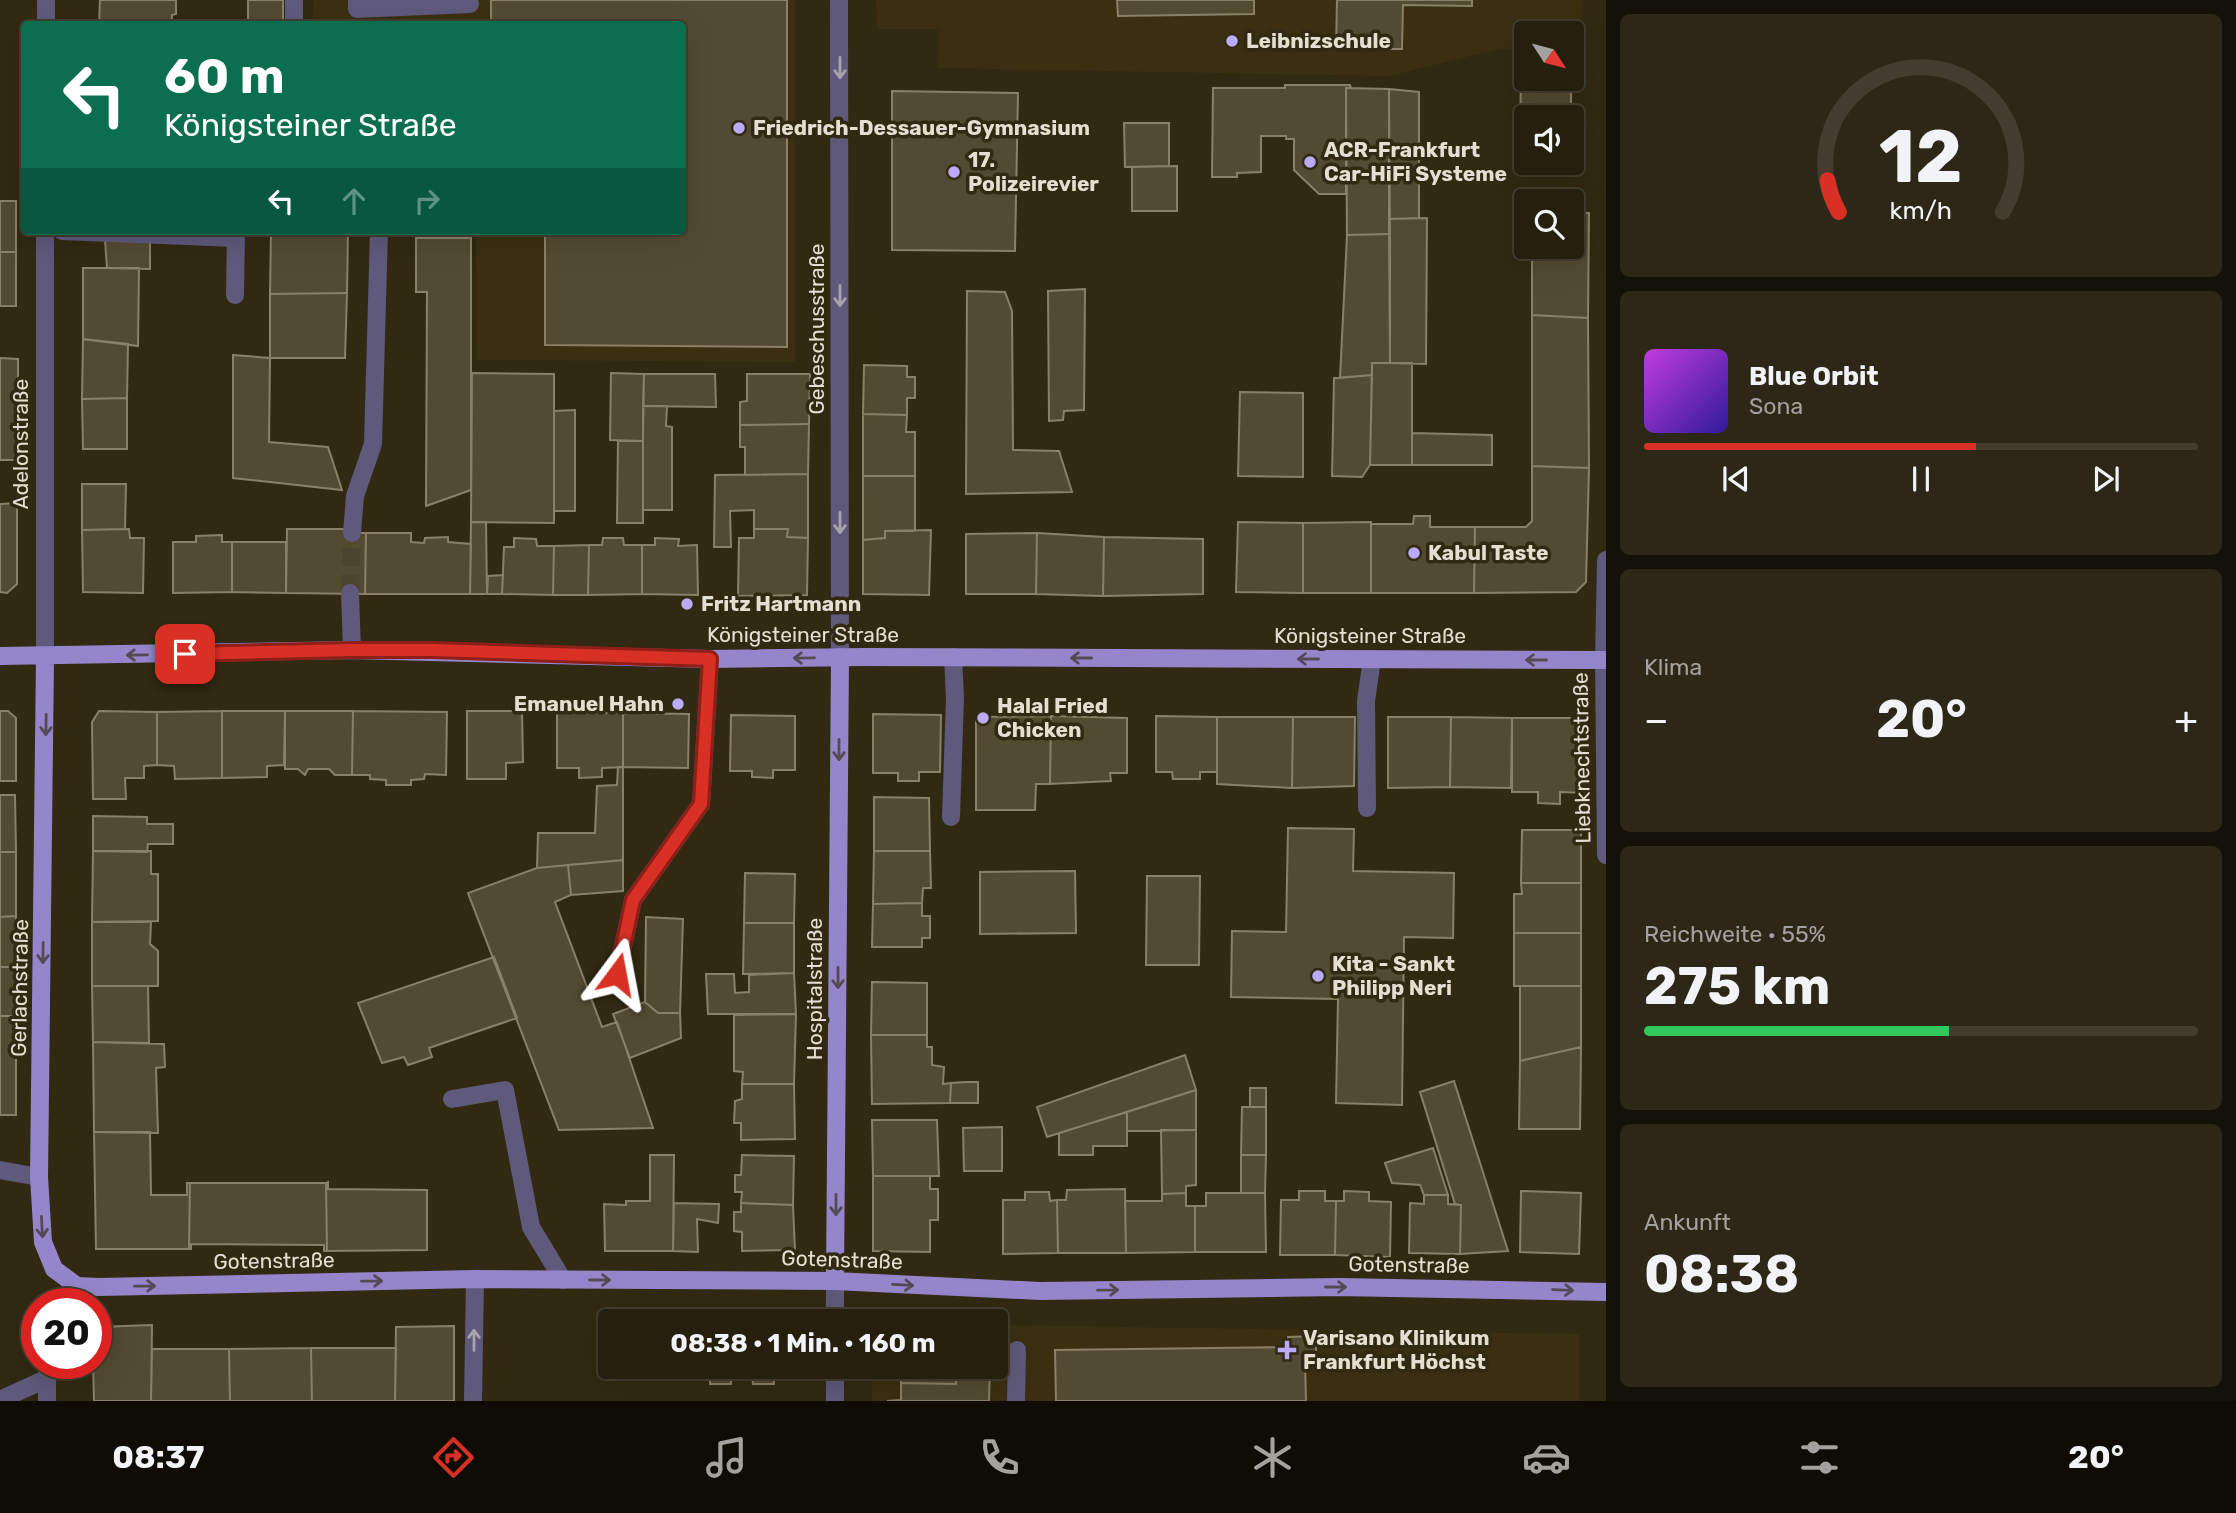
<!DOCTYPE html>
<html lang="de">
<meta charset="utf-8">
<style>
:root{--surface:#251f0e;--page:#2d2717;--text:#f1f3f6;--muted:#a3a29e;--line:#423d2e;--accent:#d93025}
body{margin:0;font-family:Rubik,sans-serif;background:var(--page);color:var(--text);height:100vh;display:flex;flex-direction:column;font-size:26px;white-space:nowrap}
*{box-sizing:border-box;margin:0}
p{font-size:23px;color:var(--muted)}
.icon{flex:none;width:38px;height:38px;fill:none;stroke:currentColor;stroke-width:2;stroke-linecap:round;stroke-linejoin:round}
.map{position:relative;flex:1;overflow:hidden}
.panel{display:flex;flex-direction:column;gap:14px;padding:14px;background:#141108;width:630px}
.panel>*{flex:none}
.banner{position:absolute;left:21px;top:21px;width:665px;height:214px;border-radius:7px;box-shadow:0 7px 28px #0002,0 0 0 2px var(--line);background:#0b6e4f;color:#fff;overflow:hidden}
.needle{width:46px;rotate:126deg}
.controls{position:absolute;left:1514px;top:21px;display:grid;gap:14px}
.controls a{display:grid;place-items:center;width:70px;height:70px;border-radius:7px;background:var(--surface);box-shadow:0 7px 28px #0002,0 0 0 2px var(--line);font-size:35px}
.speed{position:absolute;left:21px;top:1288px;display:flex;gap:14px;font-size:35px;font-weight:700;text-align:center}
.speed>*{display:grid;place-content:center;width:91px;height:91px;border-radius:50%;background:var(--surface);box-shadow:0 7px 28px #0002,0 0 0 2px var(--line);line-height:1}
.speed .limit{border:10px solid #d22;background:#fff;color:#111}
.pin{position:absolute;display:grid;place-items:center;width:60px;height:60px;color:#fff;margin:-30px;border-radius:14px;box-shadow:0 4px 10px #0006}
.me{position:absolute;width:77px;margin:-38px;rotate:13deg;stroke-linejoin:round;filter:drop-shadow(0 0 5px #0008)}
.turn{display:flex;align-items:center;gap:24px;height:147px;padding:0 28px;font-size:32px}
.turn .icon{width:91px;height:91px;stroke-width:2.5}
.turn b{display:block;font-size:49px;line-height:60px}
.lanes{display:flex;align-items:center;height:66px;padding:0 28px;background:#0003;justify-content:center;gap:35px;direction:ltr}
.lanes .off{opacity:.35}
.big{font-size:52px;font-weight:700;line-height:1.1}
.panel .card{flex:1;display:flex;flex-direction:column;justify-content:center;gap:10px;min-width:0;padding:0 24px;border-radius:10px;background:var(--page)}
.panel .dial{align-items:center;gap:0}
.dial svg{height:182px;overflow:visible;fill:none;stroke:var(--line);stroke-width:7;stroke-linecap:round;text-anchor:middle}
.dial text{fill:var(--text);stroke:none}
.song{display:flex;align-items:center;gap:21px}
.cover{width:84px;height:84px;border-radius:10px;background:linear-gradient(135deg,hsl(290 70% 55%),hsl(250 70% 35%))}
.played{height:7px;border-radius:4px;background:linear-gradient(90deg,var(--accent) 60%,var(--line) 60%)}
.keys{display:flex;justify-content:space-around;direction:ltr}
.heat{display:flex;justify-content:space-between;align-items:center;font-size:38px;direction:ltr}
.charge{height:10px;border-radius:5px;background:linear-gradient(90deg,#34c759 55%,var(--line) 0)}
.trip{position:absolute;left:598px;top:1309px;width:410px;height:70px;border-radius:7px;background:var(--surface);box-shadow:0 7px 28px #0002,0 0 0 2px var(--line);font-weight:700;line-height:70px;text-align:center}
.dock{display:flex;height:112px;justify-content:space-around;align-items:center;background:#0f0c06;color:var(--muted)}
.dock .icon{width:49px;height:49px}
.dock .current{color:var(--accent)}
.dock b{font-size:32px;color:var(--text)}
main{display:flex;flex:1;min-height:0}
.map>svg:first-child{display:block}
.built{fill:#3a2f11}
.building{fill:#534a32;stroke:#898067;stroke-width:2}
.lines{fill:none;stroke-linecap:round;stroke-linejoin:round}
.minor-tunnel{stroke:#4c442f;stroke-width:18;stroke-dasharray:18 9;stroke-linecap:butt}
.minor{stroke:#5f597b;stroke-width:18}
.major{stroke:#9586cc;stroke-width:18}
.oneway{stroke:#a9a3ab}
.oneway2{stroke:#544a53}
.route-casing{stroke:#8d1f18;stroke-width:18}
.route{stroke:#d93025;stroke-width:12}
.poi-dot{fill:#baaaf7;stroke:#312912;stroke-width:2.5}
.labels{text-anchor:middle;stroke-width:7;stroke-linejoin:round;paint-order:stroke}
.poi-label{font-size:21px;font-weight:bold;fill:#e5dfd2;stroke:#312912;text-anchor:start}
.street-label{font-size:21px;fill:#e5dfd2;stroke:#312912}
</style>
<main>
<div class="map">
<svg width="1606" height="1401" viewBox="0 0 1606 1401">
<rect width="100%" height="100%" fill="#312912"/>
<path class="built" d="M314 0H795V362L477 360 476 231H682V24H312Z
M876 0H1582L1581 49H1572V33H1526V49H1499L1390 76 938 68 939 29H877Z
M996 1325 1579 1334V1401H872V1367H996Z"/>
<path class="building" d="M100 0H176V14L172 15V24H99Z
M248 0H283V24H248Z
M491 0H787V347L545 345V231H682V24H491Z
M1117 0H1254V14L1118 16Z
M1337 0H1472V6L1403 5 1402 49H1336Z
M1521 64H1526V79H1571V117H1526V151H1520Z
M1285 85H1350L1351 88H1346V194H1319L1294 170V139H1286V136H1261V172L1237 173V177H1212L1213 88H1285Z
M1346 88 1389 89 1390 234 1347 235Z
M1389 89 1419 92V218L1389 219Z
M892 91 1018 93 1015 251 892 250Z
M1124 123H1169V166L1125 167Z
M1177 166V211H1132V167Z
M0 201H16V252H0Z
M1572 213H1589L1588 318 1532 315V247H1572Z
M1427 218 1426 364 1390 363 1389 219Z
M271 231H348L347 293 270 294Z
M416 231H471V238H416Z
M1390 234V363H1372V375L1340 378 1347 235Z
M416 238H471V490L426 506 427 292H416Z
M105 240H150V269L107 268Z
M0 252H16V306H0Z
M83 268H139L138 346 83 339Z
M1085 289 1084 410 1064 411 1063 420 1049 421 1048 291Z
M967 291 1005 292 1012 311 1013 450 1059 451 1072 492 966 494Z
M347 293 345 358H270V294Z
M1532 315 1588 318 1589 468 1532 466Z
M83 339 128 344 127 398 82 399Z
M233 355 270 358 269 442 328 447 342 490 233 478Z
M0 358 18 359V460H0Z
M1372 363H1412V465H1370Z
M864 365 907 366V377H915V398H907V415L863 414Z
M472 373 554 374V523L471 522Z
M611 373 644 374 643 441 610 440Z
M644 374H715L716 407 643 406Z
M747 374H810L809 424 740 425V402L747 401Z
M1372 375 1370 465 1362 477 1332 476 1334 378Z
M1240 392 1303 393V477L1238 476Z
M127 398V449H83L82 399Z
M643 406H667L666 426 672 427V510H643Z
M575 410V511H554V411Z
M863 414 907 415 906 432H915V476H863Z
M809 424 808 474 745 475V447H740V425Z
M1412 433 1492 435V465H1412Z
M618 441H643V523H617Z
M1532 466 1589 468 1586 582 1576 592 1474 593 1475 527H1526L1532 521Z
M808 474V538L787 537 788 529H754V510L730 511 731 547H714L715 475Z
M863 476H915V531H885V538L863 540Z
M82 484H126L125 529 82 530Z
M17 503V584L7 593 0 592V504Z
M1414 516H1430V527H1475L1474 593H1371V524H1413Z
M471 522H486L487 594H470Z
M1238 522 1303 523V593L1236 592Z
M1371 522V593H1303V523Z
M129 529 130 538H144L143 593 83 592 82 530Z
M287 529H344V533H366L365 594 286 593Z
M754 529H788L787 537 808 538 807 595 738 596 739 538H754Z
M931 530 929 595 863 594V540L885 538V531Z
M366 533H411V542L424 543 425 538 448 537V542L471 544 470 594H365Z
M1037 533 1036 594H966V534Z
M1037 533 1104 537 1103 596 1036 594Z
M222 535V542H232V592L173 593V542H196V536Z
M1104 537 1203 539V594L1103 596Z
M514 538 536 539 537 546H554L553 595 502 594 504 547H514Z
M603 538H623L624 545H642V594L588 595 589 545H602Z
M655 538 679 539 678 546 697 545 698 595 642 594V545H655Z
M232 542H286V593L232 592Z
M589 545 588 595H553L554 546Z
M503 575 502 594H487L488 576Z
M0 711H8L16 718V781H0Z
M99 711 157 712V765L144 766V778H125L126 799H93L92 722Z
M222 711V778L175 779 174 766 157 765V712Z
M222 711H285L284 765 267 766V777L222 778Z
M285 711H353L352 775H335L329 769H308L305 775 298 769H285Z
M353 711 447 712 446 775 425 774 424 779 411 780V785H386V780L370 779V775H352Z
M467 711H522L523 762 506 763V779H467Z
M557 712 623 713V767L602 768V777L579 778V768H557Z
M623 713 689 714 688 768 623 767Z
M873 714 941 715 940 772H919V781H898V773H873Z
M731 715 795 716V770H773V778L752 777V771H730Z
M1051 716 1127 718V773H1110L1111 781 1050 784Z
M1051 716 1050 784H1036L1035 810H976V717Z
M1156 716 1217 717V772H1200V779H1173L1172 772H1156Z
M1217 717H1293L1292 788 1217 784Z
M1293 717H1355L1354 786 1292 788Z
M1388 717H1451L1450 787 1388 788Z
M1451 717 1512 718 1511 788 1450 787Z
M1512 718H1576L1587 728V793L1560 792V804L1538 803V792H1512Z
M618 767H623V860L537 868 538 833H595L597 786 617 785Z
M0 795H15L16 852H0Z
M874 797 929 798 930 851H874Z
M93 816 147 817V824H173V844H148L147 852 93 851Z
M1288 828 1354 829 1353 871 1454 873 1453 938 1404 937 1402 1105 1336 1103 1338 999 1231 997 1232 931 1286 932Z
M1522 830H1581V883H1521Z
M93 851H151V874H158V921L92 922Z
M874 851H930L931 888H923L922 903 873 904Z
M0 852H16V916L0 917Z
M623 860V891L571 895 568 865Z
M568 865 571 895 555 902 602 1027 617 1022 653 1128 559 1130 468 893 537 868Z
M1075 871 1076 933 980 934V872Z
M745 873 795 874 794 923H744Z
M1147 876H1200L1199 965H1146Z
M1521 883H1581V933H1514V894H1522Z
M922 903V916H930V938H922V947H872L873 904Z
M16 916V967H0V917Z
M646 917 683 919 680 1013H658L645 1002Z
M92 922H151L150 944 158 951V986H92Z
M744 923H794V973L743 974Z
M1514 933H1581V986H1514Z
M494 957 517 1018 429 1048 432 1057 408 1065 404 1057 382 1063 358 1003Z
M0 967H16V1016H0Z
M794 973 796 1014H708L706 974H734L735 993 749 992V975Z
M872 982 927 983V1035H871Z
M92 986H148L149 1043 93 1042Z
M1520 986H1581V1047L1520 1061Z
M645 1002 658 1013H680L681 1038 630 1058 613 1014Z
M796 1014 794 1084H742L743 1072 734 1071V1015Z
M0 1016H16V1115H0Z
M871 1035H927V1047H932V1065L944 1067 943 1084 951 1083 950 1103 872 1104Z
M93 1042 164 1044 165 1067 156 1068 158 1133 94 1132Z
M1581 1047 1580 1129H1519L1520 1061Z
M1185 1055 1196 1090 1047 1137 1037 1107Z
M1454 1081 1508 1251 1460 1254 1461 1205 1455 1204 1420 1092Z
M965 1082H978V1103H950L951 1083Z
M742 1084H794L795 1139 741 1140V1123H734L735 1101 742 1099Z
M1250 1088H1266V1107H1250Z
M1196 1090V1130L1127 1131V1112Z
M1242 1107H1266V1155H1241Z
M1127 1112V1146H1093V1155H1059V1133Z
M872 1120H937L939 1176H873Z
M1002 1127V1171H964L963 1128Z
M1161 1130H1196V1185L1186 1186V1193L1162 1194Z
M94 1132H150L151 1195H187V1183H190L189 1249H96Z
M1433 1148 1448 1195H1424L1420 1185 1392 1183 1385 1163Z
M650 1155H674L673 1251H605L604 1204 626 1205V1201H650Z
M742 1155 794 1156 793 1205 741 1203 742 1192H735V1175H741Z
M1241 1155H1266L1265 1193H1241Z
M873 1176H930V1189H938V1220H930V1252L873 1251Z
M328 1182V1189L427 1190V1250L327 1251 326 1183Z
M190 1183H326L327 1251H324V1245L191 1244V1249H189Z
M1125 1189 1126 1253H1058L1057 1200H1066L1067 1190Z
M1299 1191H1325V1201H1336L1335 1255H1280L1281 1200H1299Z
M1344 1191 1369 1192V1201L1391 1202 1390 1257 1335 1255 1336 1201H1344Z
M1521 1191 1581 1193 1579 1254 1520 1252Z
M1025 1192H1049L1050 1201 1057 1200 1058 1253 1003 1254V1200H1025Z
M1186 1193V1206H1195V1252L1126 1253 1125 1201H1162V1194Z
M1206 1193H1265L1266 1252H1195V1206H1206Z
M1424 1195H1448V1204L1461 1205 1460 1254 1409 1253 1410 1203 1424 1204Z
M674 1203 719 1204 718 1223 697 1219 698 1252 673 1251Z
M741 1203 793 1205 795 1250 742 1251V1232L734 1231V1212H741Z
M152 1325 151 1401H94L93 1363H96V1327Z
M454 1326V1401H395L396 1327Z
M1316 1336V1362H1305L1306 1401H1056L1055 1350 1288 1347V1337Z
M311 1348H396L395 1401H312Z
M311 1348 312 1401H230L229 1349Z
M152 1349H229L230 1401H151Z
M689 1367H742V1376H731V1384H710V1376H689Z
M742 1367H794V1377H774V1384H753L752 1376H742Z
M901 1367H957L956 1384 901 1383Z
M957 1367H990L989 1401H887L901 1400V1383L956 1384Z"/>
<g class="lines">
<path class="minor-tunnel" d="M350 593 352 533"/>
<path class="minor" d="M357 0V9L470 4
M839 0 840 657
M46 24V0
M294 24V0
M45 231V657
M62 231 236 238
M235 295 236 231
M352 533 355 496 373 444 379 231
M1606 560 1604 660 1606 855
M350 593 352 650
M1367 808 1366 701 1372 659
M951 817 955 698 953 657
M617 974 633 900 701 804 710 659
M452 1099 505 1090 531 1227 563 1280
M0 1170 39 1177
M835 1281V1321
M65 1304 77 1286
M835 1367V1401
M0 1400 46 1379
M47 1401V1363
M473 1401 475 1279
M1016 1401 1017 1350"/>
<path class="major" d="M0 656 352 650 710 659 865 657 1606 660
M45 657 39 1177 43 1242 54 1269 77 1286 99 1287 475 1279 835 1281 1040 1291 1339 1287 1606 1292
M835 1281 840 657"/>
</g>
<defs><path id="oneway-shaft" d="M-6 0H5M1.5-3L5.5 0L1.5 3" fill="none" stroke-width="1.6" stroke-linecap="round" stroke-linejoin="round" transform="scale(1.75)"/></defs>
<g class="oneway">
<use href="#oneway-shaft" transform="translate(840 68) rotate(90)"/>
<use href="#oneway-shaft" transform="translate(840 296) rotate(90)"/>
<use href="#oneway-shaft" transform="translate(840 523) rotate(90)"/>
<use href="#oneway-shaft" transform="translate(474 1340) rotate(-90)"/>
</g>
<g class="oneway2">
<use href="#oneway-shaft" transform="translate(137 655) rotate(179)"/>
<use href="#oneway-shaft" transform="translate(804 658) rotate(179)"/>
<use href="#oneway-shaft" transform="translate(1081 658) rotate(-180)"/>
<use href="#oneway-shaft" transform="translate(1308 659) rotate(-180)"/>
<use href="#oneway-shaft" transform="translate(1536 660) rotate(-180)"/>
<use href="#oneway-shaft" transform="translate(46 725) rotate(91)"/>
<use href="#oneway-shaft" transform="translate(839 750) rotate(90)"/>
<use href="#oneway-shaft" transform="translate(43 953) rotate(91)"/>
<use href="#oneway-shaft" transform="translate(838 978) rotate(90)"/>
<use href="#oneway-shaft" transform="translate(836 1205) rotate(90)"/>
<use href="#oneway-shaft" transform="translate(42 1227) rotate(87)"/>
<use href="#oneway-shaft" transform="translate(600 1280)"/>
<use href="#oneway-shaft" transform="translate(372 1281) rotate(-1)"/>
<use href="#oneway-shaft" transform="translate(903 1285) rotate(3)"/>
<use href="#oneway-shaft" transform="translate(145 1286) rotate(-1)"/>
<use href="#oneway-shaft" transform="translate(1336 1287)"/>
<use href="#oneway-shaft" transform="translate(1108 1290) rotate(-1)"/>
<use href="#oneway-shaft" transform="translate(1563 1290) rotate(2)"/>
</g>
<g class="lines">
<defs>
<path id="route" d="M185 654 352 650H432L710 659 701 804 633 900 617 974"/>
</defs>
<use href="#route" class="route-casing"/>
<use href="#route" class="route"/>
</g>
<g class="poi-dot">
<circle cx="1232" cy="41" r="7"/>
<circle cx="739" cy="128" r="7"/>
<circle cx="1310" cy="162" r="7"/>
<circle cx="954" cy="172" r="7"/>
<circle cx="1414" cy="553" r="7"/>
<circle cx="687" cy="604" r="7"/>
<circle cx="678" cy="704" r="7"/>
<circle cx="983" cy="718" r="7"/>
<circle cx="1318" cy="976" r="7"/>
<path d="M1283.5 1339.5h7v7h7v7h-7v7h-7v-7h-7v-7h7z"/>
</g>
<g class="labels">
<g class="poi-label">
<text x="1246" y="48">Leibnizschule</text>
<text x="753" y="135">Friedrich-Dessauer-Gymnasium</text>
<text x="1324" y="157">ACR-Frankfurt<tspan x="1324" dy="24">Car-HiFi Systeme</tspan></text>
<text x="968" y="167">17.<tspan x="968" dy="24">Polizeirevier</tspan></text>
<text x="1428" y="560">Kabul Taste</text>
<text x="701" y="611">Fritz Hartmann</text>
<text x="664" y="711" text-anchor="end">Emanuel Hahn</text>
<text x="997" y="713">Halal Fried<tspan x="997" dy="24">Chicken</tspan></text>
<text x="1332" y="971">Kita - Sankt<tspan x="1332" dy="24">Philipp Neri</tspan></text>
<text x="1303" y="1345">Varisano Klinikum<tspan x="1303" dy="24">Frankfurt Höchst</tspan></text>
</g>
<g class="street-label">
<text transform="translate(817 329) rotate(-90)" y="7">Gebeschusstraße</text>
<text transform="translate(21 444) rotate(-90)" y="7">Adelonstraße</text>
<text x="803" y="642">Königsteiner Straße</text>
<text x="1370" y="643">Königsteiner Straße</text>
<text transform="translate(1582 758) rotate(-91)" y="7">Liebknechtstraße</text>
<text transform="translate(20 988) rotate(-89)" y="7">Gerlachstraße</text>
<text transform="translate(815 989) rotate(-90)" y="7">Hospitalstraße</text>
<text transform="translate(842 1260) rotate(2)" y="7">Gotenstraße</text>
<text transform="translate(274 1261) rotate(-1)" y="7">Gotenstraße</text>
<text transform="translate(1409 1265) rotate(1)" y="7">Gotenstraße</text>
</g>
</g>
</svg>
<div class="controls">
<a><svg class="needle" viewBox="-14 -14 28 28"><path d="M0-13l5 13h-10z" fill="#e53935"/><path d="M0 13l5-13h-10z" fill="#a3a29e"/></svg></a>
<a><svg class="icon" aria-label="sound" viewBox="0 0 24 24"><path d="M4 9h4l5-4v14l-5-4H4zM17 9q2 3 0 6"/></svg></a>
<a><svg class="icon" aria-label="search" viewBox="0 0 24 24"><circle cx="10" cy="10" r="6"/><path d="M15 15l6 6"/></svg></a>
</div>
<div class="speed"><div class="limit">20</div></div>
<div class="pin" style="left:185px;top:654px;background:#d93025"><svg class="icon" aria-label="arrive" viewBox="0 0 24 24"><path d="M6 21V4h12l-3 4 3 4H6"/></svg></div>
<svg class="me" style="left:617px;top:974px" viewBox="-20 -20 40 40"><path d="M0-17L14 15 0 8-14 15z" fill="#d93025" stroke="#fff" stroke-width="4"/></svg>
<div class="trip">08:38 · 1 Min. · 160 m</div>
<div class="banner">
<div class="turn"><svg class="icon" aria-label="left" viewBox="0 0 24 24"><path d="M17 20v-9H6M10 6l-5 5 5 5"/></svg><div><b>60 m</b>Königsteiner Straße</div></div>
<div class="lanes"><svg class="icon" aria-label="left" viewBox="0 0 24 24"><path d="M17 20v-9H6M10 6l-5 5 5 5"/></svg><svg class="icon off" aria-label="ahead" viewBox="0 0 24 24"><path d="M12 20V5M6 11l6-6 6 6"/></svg><svg class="icon off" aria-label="right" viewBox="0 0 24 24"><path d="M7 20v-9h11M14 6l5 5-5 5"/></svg></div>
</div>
</div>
<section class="panel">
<div class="card dial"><svg viewBox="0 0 100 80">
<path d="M14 69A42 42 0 1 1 86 69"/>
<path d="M14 69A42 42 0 0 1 9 55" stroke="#d93025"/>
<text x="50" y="56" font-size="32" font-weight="700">12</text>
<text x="50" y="72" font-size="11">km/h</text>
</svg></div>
<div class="card">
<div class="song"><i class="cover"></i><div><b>Blue Orbit</b><p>Sona</p></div></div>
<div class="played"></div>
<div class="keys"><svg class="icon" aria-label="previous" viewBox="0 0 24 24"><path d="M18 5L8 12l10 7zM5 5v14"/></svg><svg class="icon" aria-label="pause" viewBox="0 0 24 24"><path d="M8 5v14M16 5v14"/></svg><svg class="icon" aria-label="next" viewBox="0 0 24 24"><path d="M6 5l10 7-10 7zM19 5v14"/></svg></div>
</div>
<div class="card"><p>Klima</p>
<div class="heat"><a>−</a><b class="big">20°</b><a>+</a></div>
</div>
<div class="card"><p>Reichweite · 55%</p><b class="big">275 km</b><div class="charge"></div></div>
<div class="card"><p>Ankunft</p><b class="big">08:38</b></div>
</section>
</main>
<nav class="dock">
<b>08:37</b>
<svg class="icon current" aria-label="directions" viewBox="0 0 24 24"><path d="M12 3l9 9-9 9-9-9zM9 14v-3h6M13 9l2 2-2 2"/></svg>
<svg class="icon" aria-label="music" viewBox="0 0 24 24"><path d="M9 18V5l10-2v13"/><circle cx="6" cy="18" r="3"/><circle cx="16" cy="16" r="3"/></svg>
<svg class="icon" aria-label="phone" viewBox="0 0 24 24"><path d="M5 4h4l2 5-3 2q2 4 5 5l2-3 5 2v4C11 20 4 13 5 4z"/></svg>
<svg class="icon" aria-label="climate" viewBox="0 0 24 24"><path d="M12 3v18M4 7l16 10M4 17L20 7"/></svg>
<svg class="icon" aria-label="car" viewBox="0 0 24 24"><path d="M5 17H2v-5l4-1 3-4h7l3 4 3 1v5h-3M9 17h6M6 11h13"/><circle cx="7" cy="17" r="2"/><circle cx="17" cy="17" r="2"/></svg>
<svg class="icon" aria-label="filters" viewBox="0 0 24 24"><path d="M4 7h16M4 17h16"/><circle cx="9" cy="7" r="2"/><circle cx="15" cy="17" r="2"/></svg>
<b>20°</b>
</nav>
